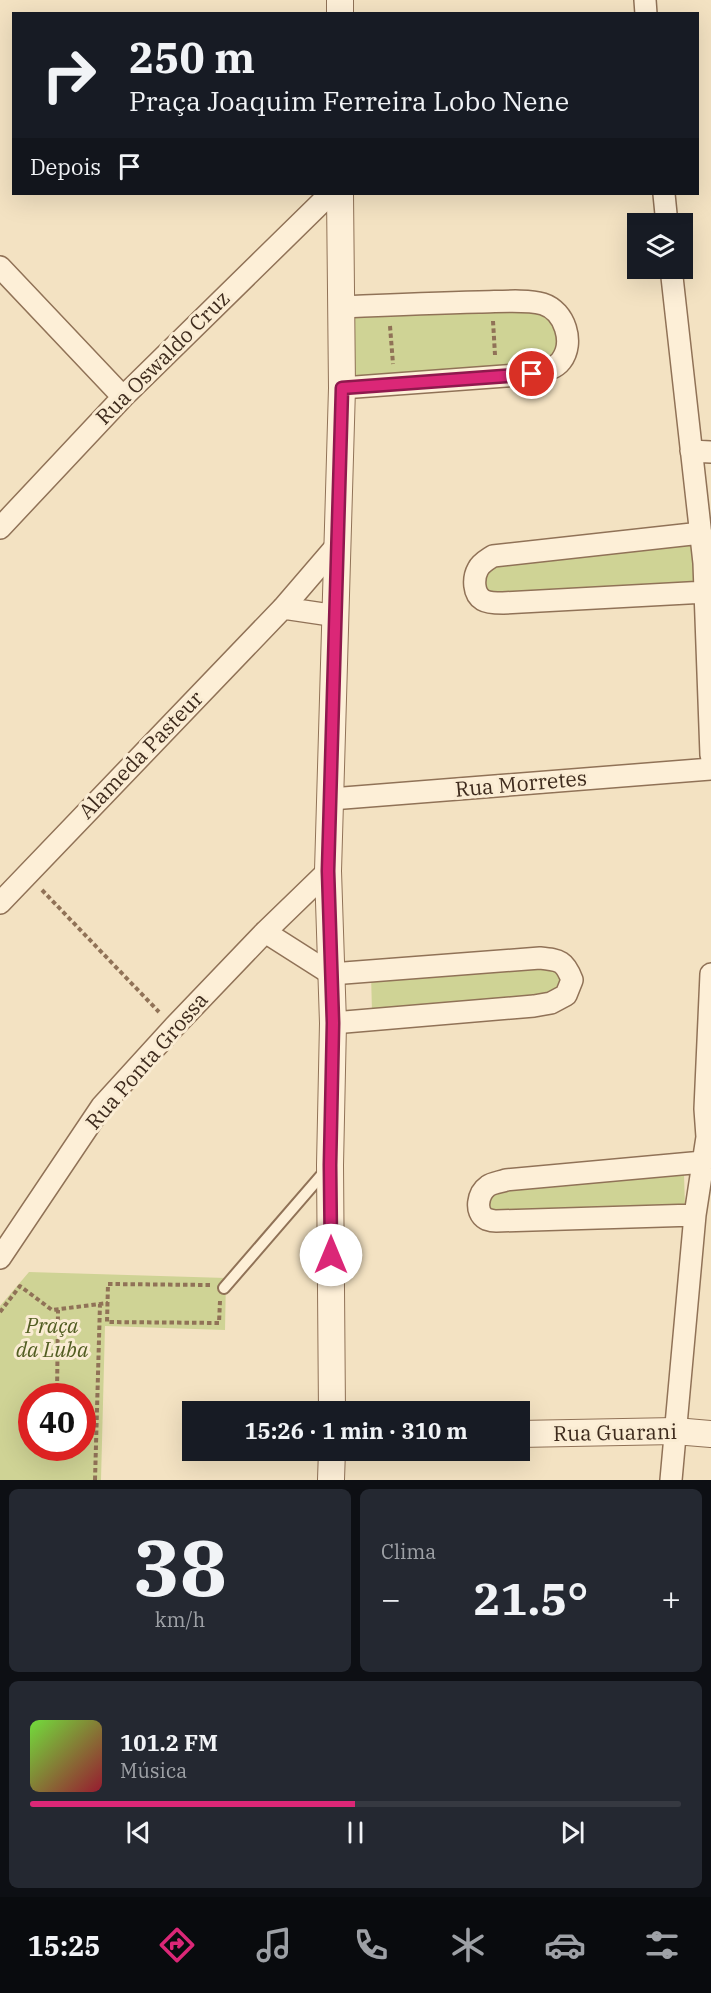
<!DOCTYPE html>
<html lang="pt">
<meta charset="utf-8">
<style>
:root{--surface:#171b24;--page:#242831;--text:#f1f3f6;--muted:#9ea1a6;--line:#363941;--accent:#db2777}
body{margin:0;font-family:"IBM Plex Serif",serif;background:var(--page);color:var(--text);height:100vh;display:flex;flex-direction:column;font-size:22px;white-space:nowrap}
*{box-sizing:border-box;margin:0}
p{font-size:20px;color:var(--muted)}
.icon{flex:none;width:33px;height:33px;fill:none;stroke:currentColor;stroke-width:2;stroke-linecap:round;stroke-linejoin:round}
.map{position:relative;height:1480px;overflow:hidden}
.side{display:flex;flex-direction:column;gap:9px;padding:9px;background:#0d0f14;flex:1}
.side>*{flex:none}
.hud{position:absolute;left:12px;top:12px;width:687px;height:183px;border-radius:0px;box-shadow:0 6px 24px #0002;background:#171b24;color:var(--text);overflow:hidden}
.buttons{position:absolute;left:627px;top:213px;display:grid;gap:12px}
.buttons a{display:grid;place-items:center;width:66px;height:66px;border-radius:0px;background:var(--surface);box-shadow:0 6px 24px #0002;font-size:30px}
.speed{position:absolute;left:18px;top:1383px;display:flex;gap:12px;font-size:30px;font-weight:700;text-align:center}
.speed>*{display:grid;place-content:center;width:78px;height:78px;border-radius:50%;background:var(--surface);box-shadow:0 6px 24px #0002;line-height:1}
.speed .limit{border:9px solid #d22;background:#fff;color:#111}
.pin{position:absolute;display:grid;place-items:center;width:51px;height:51px;color:#fff;margin:-26px;border:3px solid #fff;border-radius:50%;box-shadow:0 2px 6px #0007}
.me{position:absolute;width:66px;margin:-33px;rotate:0deg;stroke-linejoin:round;filter:drop-shadow(0 0 4px #0008)}
.turn{display:flex;align-items:center;gap:21px;height:126px;padding:0 18px;font-size:27px}
.turn .icon{width:78px;height:78px;stroke-width:2.5}
.turn b{display:block;font-size:42px;line-height:51px}
.then{display:flex;align-items:center;height:57px;padding:0 18px;background:#0003;gap:12px;font-size:22px}
.big{font-size:45px;font-weight:700;line-height:1.1}
.side .tile{flex:1;display:flex;flex-direction:column;justify-content:center;gap:9px;min-width:0;padding:0 21px;border-radius:9px;background:var(--page)}
.side .dial{align-items:center;gap:0}
.dial b{font-size:78px;line-height:1}
.song{display:flex;align-items:center;gap:18px}
.cover{width:72px;height:72px;border-radius:9px;background:linear-gradient(135deg,hsl(100 70% 55%),hsl(350 70% 35%))}
.played{height:6px;border-radius:3px;background:linear-gradient(90deg,var(--accent) 50%,var(--line) 50%)}
.keys{display:flex;justify-content:space-around;direction:ltr}
.heat{display:flex;justify-content:space-between;align-items:center;font-size:33px;direction:ltr}
.side .tiles{flex:1;display:grid;gap:9px;grid-template-columns:1fr 1fr}
.tile:last-child{grid-column:span 2}
.trip{position:absolute;left:182px;top:1401px;width:348px;height:60px;border-radius:0px;background:var(--surface);box-shadow:0 6px 24px #0002;font-weight:700;line-height:60px;text-align:center}
.menu{display:flex;height:96px;justify-content:space-around;align-items:center;background:#090b0e;color:var(--muted)}
.menu .icon{width:42px;height:42px}
.menu .selected{color:var(--accent)}
.menu b{font-size:27px;color:var(--text)}
.map>svg:first-child{display:block}
.green{fill:#cfd395;fill-rule:evenodd}
.lines{fill:none;stroke-linecap:round;stroke-linejoin:round}
.service-casing{stroke:#907257;stroke-width:14}
.minor-casing{stroke:#907257;stroke-width:24}
.tertiary-casing{stroke:#907257;stroke-width:28}
.path{stroke:#907257;stroke-width:4;stroke-dasharray:4.5 3;stroke-linecap:butt}
.service{stroke:#fdefd7;stroke-width:10}
.minor{stroke:#fdefd7;stroke-width:21}
.tertiary{stroke:#fdefd7;stroke-width:26}
.route-casing{stroke:#8e194d;stroke-width:15}
.route{stroke:#db2777;stroke-width:10}
.labels{text-anchor:middle;stroke-width:6;stroke-linejoin:round;paint-order:stroke}
.street-label{font-size:21px;fill:#3e2b1d;stroke:#faecd3}
.park-label{font-size:21px;font-style:italic;fill:#515d21;stroke:#faecd3}
</style>
<div class="map">
<svg width="711" height="1480" viewBox="0 0 711 1480">
<rect width="100%" height="100%" fill="#f3e2c2"/>
<path class="green" d="M348 310H547L562 336 553 365 351 382Z
M711 536V586L502 600 481 590 488 563Z
M558 964 563 985 551 998 372 1012 371 974Z
M684 1174 685 1207 492 1213 484 1205 495 1189Z
M29 1272 226 1278 225 1330 105 1326 101 1480H0V1306ZM32 1396H82V1448H32Z"/>
<g class="lines">
<defs>
<path id="service" d="M224 1288 326 1170"/>
<path id="minor" d="M645 0 646 14
M664 194 667 224
M0 267 123 397
M671 268 704 563 711 755
M342 307C387 305 433 303 479 302 497 302 526 299 543 304 565 311 575 343 561 361 554 370 542 371 532 374L342 388
M691 451 711 452
M0 528 123 397 330 194
M701 533 493 556C487 560 481 563 478 569 473 578 473 594 483 600 488 603 497 603 503 603L706 592
M283 608 337 616
M331 799 711 769
M0 903 283 608 338 544
M265 932 331 974 540 958C560 960 565 961 572 980L566 995 551 1003 534 1006 333 1023
M695 1215 496 1221C493 1221 489 1220 486 1219 474 1212 478 1193 488 1186 492 1183 500 1182 506 1180L703 1162
M0 1258 102 1106 174 1027 265 932 328 871
M671 1480 695 1215 707 1137 705 1109 711 974"/>
<path id="tertiary" d="M340 0V14
M332 1412 330 1165 333 1023 328 871 342 388 340 194
M519 1434 675 1431 711 1434
M331 1480 332 1450"/>
</defs>
<use href="#service" class="service-casing"/>
<use href="#minor" class="minor-casing"/>
<use href="#tertiary" class="tertiary-casing"/>
<path class="path" d="M493 321 495 355
M390 326 393 364
M42 890 159 1012
M210 1285 108 1284 107 1322 219 1323 220 1301
M0 1312 20 1286 52 1310 108 1303
M57 1396 58 1310
M95 1480 100 1304"/>
<use href="#service" class="service"/>
<use href="#minor" class="minor"/>
<use href="#tertiary" class="tertiary"/>
</g>
<g class="lines">
<defs>
<path id="route" d="M331 1255 330 1165 333 1023 328 871 342 388 532 374"/>
</defs>
<use href="#route" class="route-casing"/>
<use href="#route" class="route"/>
</g>
<g class="labels">
<g class="street-label">
<text transform="translate(163 358) rotate(-45)" y="7">Rua Oswaldo Cruz</text>
<text transform="translate(141 755) rotate(-46)" y="7">Alameda Pasteur</text>
<text transform="translate(521 784) rotate(-5)" y="7">Rua Morretes</text>
<text transform="translate(147 1061) rotate(-49)" y="7">Rua Ponta Grossa</text>
<text transform="translate(615 1433) rotate(-1)" y="7">Rua Guarani</text>
</g>
<g class="park-label">
<text x="52" y="1333">Praça<tspan x="52" dy="24">da Luba</tspan></text>
</g>
</g>
</svg>
<div class="buttons">
<a><svg class="icon" aria-label="layers" viewBox="0 0 24 24"><path d="M12 4l9 5-9 5-9-5zM3 14l9 5 9-5"/></svg></a>
</div>
<div class="speed"><div class="limit">40</div></div>
<div class="pin" style="left:532px;top:374px;background:#d93025"><svg class="icon" aria-label="arrive" viewBox="0 0 24 24"><path d="M6 21V4h12l-3 4 3 4H6"/></svg></div>
<svg class="me" style="left:331px;top:1255px" viewBox="-20 -20 40 40"><circle r="19" fill="#fff"/><path d="M0-13L10 11 0 6-10 11z" fill="#db2777"/></svg>
<div class="trip">15:26 · 1 min · 310 m</div>
<div class="hud">
<div class="turn"><svg class="icon" aria-label="right" viewBox="0 0 24 24"><path d="M7 20v-9h11M14 6l5 5-5 5"/></svg><div><b>250 m</b>Praça Joaquim Ferreira Lobo Nene</div></div>
<div class="then">Depois<svg class="icon" aria-label="arrive" viewBox="0 0 24 24"><path d="M6 21V4h12l-3 4 3 4H6"/></svg></div>
</div>
</div>
<section class="side">
<div class="tiles">
<div class="tile dial"><b>38</b><p>km/h</p></div>
<div class="tile"><p>Clima</p>
<div class="heat"><a>−</a><b class="big">21.5°</b><a>+</a></div>
</div>
<div class="tile">
<div class="song"><i class="cover"></i><div><b>101.2 FM</b><p>Música</p></div></div>
<div class="played"></div>
<div class="keys"><svg class="icon" aria-label="previous" viewBox="0 0 24 24"><path d="M18 5L8 12l10 7zM5 5v14"/></svg><svg class="icon" aria-label="pause" viewBox="0 0 24 24"><path d="M8 5v14M16 5v14"/></svg><svg class="icon" aria-label="next" viewBox="0 0 24 24"><path d="M6 5l10 7-10 7zM19 5v14"/></svg></div>
</div>
</div>
</section>
<nav class="menu">
<b>15:25</b>
<svg class="icon selected" aria-label="directions" viewBox="0 0 24 24"><path d="M12 3l9 9-9 9-9-9zM9 14v-3h6M13 9l2 2-2 2"/></svg>
<svg class="icon" aria-label="music" viewBox="0 0 24 24"><path d="M9 18V5l10-2v13"/><circle cx="6" cy="18" r="3"/><circle cx="16" cy="16" r="3"/></svg>
<svg class="icon" aria-label="phone" viewBox="0 0 24 24"><path d="M5 4h4l2 5-3 2q2 4 5 5l2-3 5 2v4C11 20 4 13 5 4z"/></svg>
<svg class="icon" aria-label="climate" viewBox="0 0 24 24"><path d="M12 3v18M4 7l16 10M4 17L20 7"/></svg>
<svg class="icon" aria-label="car" viewBox="0 0 24 24"><path d="M5 17H2v-5l4-1 3-4h7l3 4 3 1v5h-3M9 17h6M6 11h13"/><circle cx="7" cy="17" r="2"/><circle cx="17" cy="17" r="2"/></svg>
<svg class="icon" aria-label="filters" viewBox="0 0 24 24"><path d="M4 7h16M4 17h16"/><circle cx="9" cy="7" r="2"/><circle cx="15" cy="17" r="2"/></svg>
</nav>
